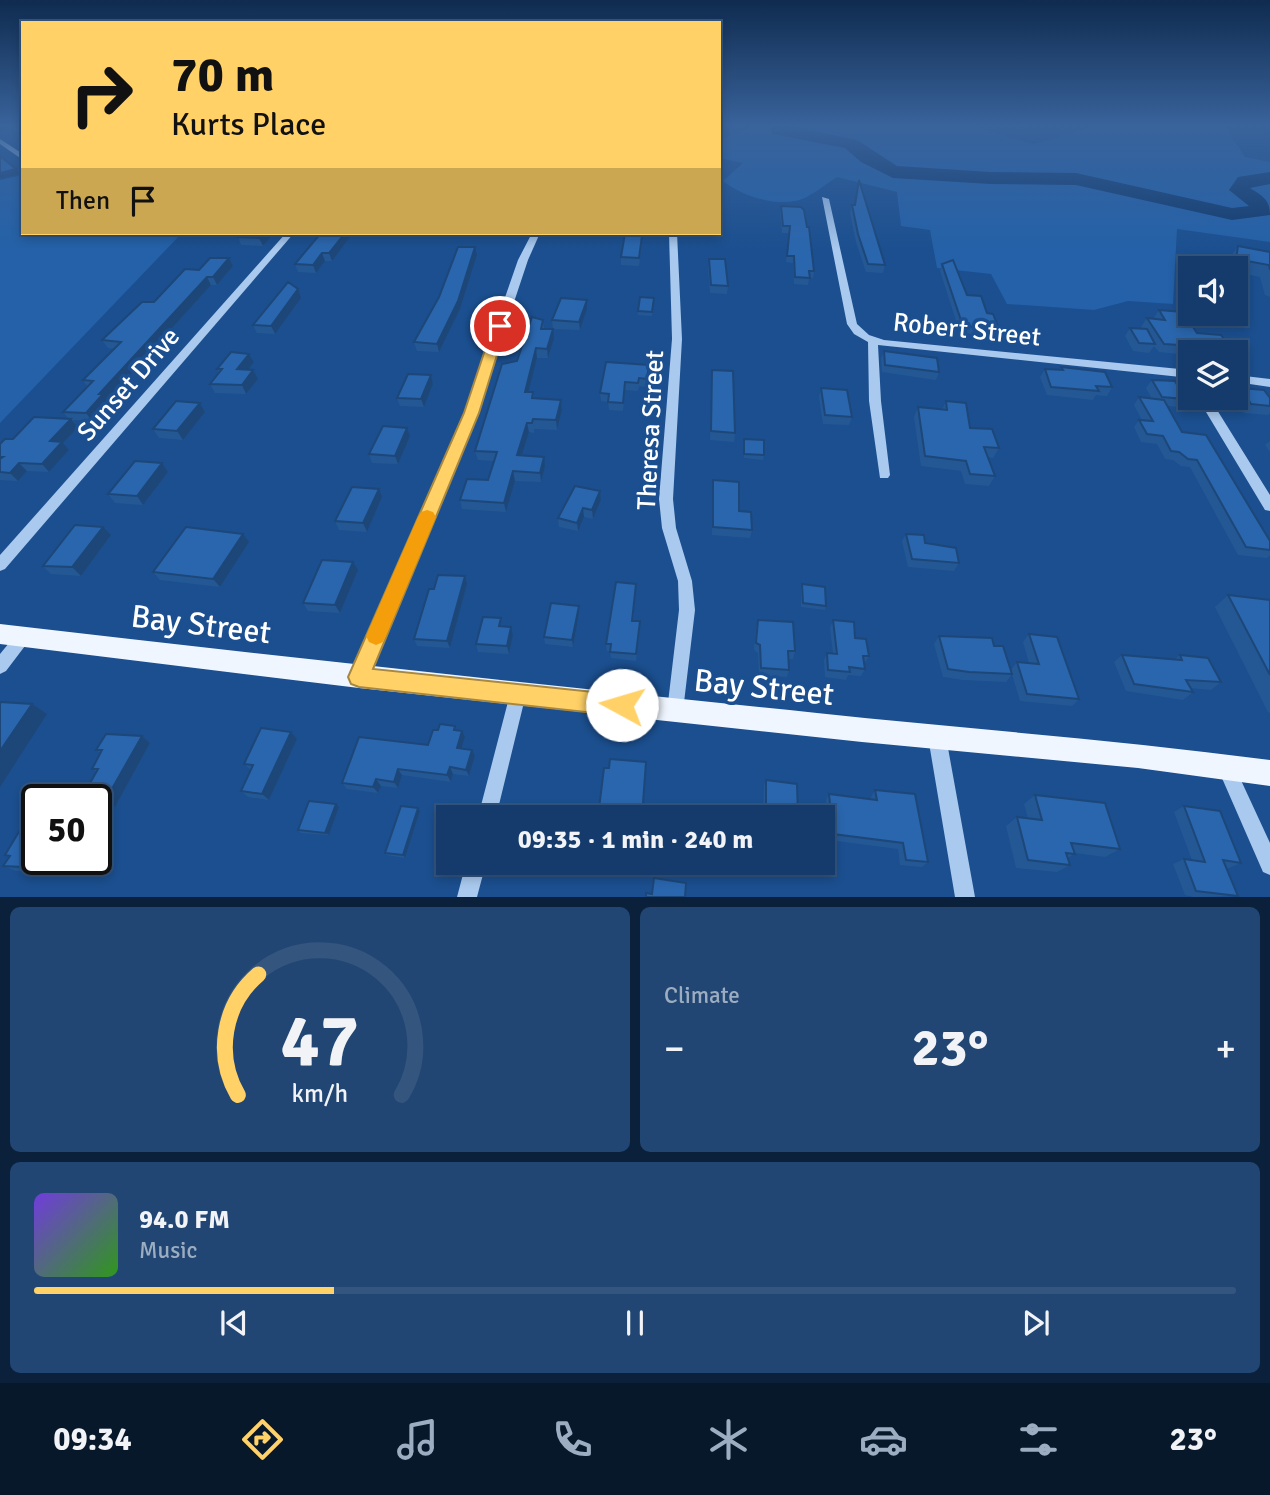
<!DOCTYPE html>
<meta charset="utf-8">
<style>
:root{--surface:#143b6b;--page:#214673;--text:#f1f3f6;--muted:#9dadc1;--line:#33557e;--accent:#ffd166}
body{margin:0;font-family:Signika,sans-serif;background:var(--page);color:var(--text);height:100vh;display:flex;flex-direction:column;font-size:26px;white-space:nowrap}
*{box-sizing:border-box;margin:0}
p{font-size:23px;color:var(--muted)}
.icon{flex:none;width:38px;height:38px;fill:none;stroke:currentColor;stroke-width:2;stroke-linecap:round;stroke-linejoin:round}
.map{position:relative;height:897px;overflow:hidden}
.side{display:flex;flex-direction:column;gap:10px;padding:10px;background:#0b203b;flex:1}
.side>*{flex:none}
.guide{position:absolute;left:21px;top:21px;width:700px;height:214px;border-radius:0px;box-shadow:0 4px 10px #0003,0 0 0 2px var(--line);background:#ffd166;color:#111;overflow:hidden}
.controls{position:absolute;left:1178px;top:256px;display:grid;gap:14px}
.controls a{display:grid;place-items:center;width:70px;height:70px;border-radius:0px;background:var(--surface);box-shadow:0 4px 10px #0003,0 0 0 2px var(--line);font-size:35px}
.speed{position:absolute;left:21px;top:784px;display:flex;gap:14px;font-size:35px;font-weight:700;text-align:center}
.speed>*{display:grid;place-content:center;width:91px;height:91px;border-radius:50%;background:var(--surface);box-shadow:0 4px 10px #0003,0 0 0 2px var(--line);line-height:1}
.speed .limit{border:4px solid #111;border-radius:10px;background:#fff;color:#111}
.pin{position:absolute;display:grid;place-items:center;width:60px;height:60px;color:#fff;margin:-30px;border:4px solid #fff;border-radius:50%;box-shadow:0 2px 7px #0007}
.me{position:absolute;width:77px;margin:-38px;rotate:276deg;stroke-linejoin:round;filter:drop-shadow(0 0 5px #0008)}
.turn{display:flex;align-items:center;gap:24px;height:147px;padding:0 35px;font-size:32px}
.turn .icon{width:91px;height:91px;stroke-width:2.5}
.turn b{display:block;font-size:49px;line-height:60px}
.then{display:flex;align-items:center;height:66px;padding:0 35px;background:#0003;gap:14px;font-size:26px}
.big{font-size:52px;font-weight:700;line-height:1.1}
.side .tile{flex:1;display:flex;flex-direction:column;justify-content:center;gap:10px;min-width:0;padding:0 24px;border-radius:10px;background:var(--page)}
.side .dial{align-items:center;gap:0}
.dial svg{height:182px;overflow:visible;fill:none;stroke:var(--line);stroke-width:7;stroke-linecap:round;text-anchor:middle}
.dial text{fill:var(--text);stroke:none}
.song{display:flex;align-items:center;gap:21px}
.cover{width:84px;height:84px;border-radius:10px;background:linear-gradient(135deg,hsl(260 70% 55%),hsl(110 70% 35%))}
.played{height:7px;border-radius:4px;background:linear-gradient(90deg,var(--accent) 25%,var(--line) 25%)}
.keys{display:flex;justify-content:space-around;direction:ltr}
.heat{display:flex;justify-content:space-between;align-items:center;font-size:38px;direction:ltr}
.side .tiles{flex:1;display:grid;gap:10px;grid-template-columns:1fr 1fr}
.tile:last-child{grid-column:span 2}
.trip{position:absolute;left:436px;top:805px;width:399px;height:70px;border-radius:0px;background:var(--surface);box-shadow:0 4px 10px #0003,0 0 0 2px var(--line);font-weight:700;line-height:70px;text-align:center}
.dock{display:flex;height:112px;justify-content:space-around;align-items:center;background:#08182b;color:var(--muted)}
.dock .icon{width:49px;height:49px}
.dock .selected{color:var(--accent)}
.dock b{font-size:32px;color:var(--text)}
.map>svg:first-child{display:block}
.green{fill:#2461a8}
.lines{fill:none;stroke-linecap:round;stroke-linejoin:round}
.river{fill:#123a6d;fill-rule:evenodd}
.minor{fill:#a9c9ee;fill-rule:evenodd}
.major{fill:#f0f6ff;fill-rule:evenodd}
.wall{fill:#245895}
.shaded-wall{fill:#1d4779}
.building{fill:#2a66ad;stroke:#1d4779;stroke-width:2}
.route{fill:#ffd166;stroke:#a68842;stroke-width:2}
.slow{fill:#f59e0b}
.labels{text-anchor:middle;stroke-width:7;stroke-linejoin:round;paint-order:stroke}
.street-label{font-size:26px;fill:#fff;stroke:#1b4f8f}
.near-street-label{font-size:32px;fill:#fff;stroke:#1b4f8f}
</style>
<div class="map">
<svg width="1270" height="897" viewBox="0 0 1270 897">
<rect width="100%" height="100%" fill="#1b4f8f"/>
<path class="green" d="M757 125H966L1034 144 1099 125 1225 126 1245 157 1270 162V242L1177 229 1173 304 1128 301 1094 310 1007 304 991 274 937 268 930 230 901 226 897 192 837 177C825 184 809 199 795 201 771 205 742 196 723 181L743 163 719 158V140Z
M23 175V233H182L0 423V180Z"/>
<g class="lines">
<path class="river" d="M770 125H786L857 140 897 166 990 172 1076 173 1232 208 1249 206 1229 190 1238 177 1270 172V184L1250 188C1262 196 1270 199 1270 215L1232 220 1076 185 990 184 893 178 861 162 845 148 772 134Z"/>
<path class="minor" d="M0 139 23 154V160L0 144Z
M822 197 829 199 857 324 869 335 884 340 1190 370V378L878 345 881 401 890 475 888 478H880L869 401 868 342 854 334 847 324Z
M286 233H294L5 569 0 571V555Z
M532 233H540L528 260 477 413 367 677 365 682 359 685 353 682 351 677 465 413 518 260Z
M669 233H677L682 339 673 499 676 528 692 581 695 610 683 711 681 717 675 719 669 717 667 711 679 610 678 581 662 528 659 499 672 339Z
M1236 375 1270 379V387L1236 382Z
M1197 397H1209L1270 495V511L1265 510Z
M23 630 28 632 31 637 28 642 6 671 0 674V654L18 632Z
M518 686 524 688 526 694 496 817H478L510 694 512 688Z
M937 728 943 731 946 737 975 897H955L928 737 931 731Z
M1227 760 1233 763 1270 843V875L1263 872 1218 769 1221 763Z
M466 863H486L477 897H457Z"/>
<path class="major" d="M0 624C272 656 544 685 817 713 968 729 1119 740 1270 760V786L1138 768 862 742 359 688 0 644Z"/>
</g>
<path class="wall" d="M0 125H23V140L9 130Z
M852 205 885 265 883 273 866 272 856 242 850 213Z
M781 206 814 271 813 278H809L808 285 794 284 793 263 786 262 789 233H782L780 213Z
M242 233H274L263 246 241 245 238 237Z
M353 233 332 261H325L316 273 298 272 295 264Z
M639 233 642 244 639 266 621 265V257Z
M1238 246 1270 252V297L1265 295 1260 277 1236 272V268H1228L1230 258Z
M477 255 460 309 439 352 417 351 414 342Z
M229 258 233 266 217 285H211L107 400 109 402 92 421 73 420 78 427 63 443 69 450 49 472 27 471 18 481 0 480V444L68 418 63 412 87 386 83 380 114 349 108 348 102 340 199 270Z
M709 259 728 286 727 294 710 293 708 267Z
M942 264 967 295 987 313 999 329 995 336 960 333 940 271Z
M301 298 275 334 257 333 253 325Z
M654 298 652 316 638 315V311Z
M587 300V309L580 330 553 329 552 320Z
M1159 310 1197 333 1232 350 1230 352H1190V357L1188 355 1159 352 1154 346 1149 353 1133 351 1125 336 1130 328 1143 329 1141 327 1147 318 1153 319Z
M543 320 544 329 554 339 548 358H537L528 392H533L534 398 561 400 562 410 557 430 534 429V433L529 432 522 456 545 467 541 482 515 481 506 512 462 509 460 500 488 480 494 461 478 460 475 451 517 361Z
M884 351 939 372 936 380 882 372 881 359Z
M249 354 254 362 248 370 258 379 246 394 215 393 210 384 220 373 217 369Z
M606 362 649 372 647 387 639 386 638 391 625 390 623 411 609 410 608 402 601 401 600 393Z
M1061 367 1112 387 1107 396 1096 395 1093 400 1047 395 1040 377 1045 369 1059 370Z
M712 370 735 433 734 442 710 440Z
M431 375 433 384 424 407 400 406 397 398Z
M1152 380 1185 399 1178 407 1168 406 1182 432 1270 541V555L1267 558 1238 555 1190 467 1181 466 1173 460 1165 459 1157 444 1141 442 1134 427 1139 420H1142L1134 405 1139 397 1152 399 1146 388Z
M821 388 852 417 849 425 823 424 819 397Z
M1241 388 1270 398V413L1268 415 1244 413 1234 397H1236V394Z
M946 401 970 428 999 448 993 458 988 457 995 476 989 486 965 484 961 471 921 466 914 417 918 407 942 410Z
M200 403 205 412 183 440 159 438 153 429Z
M410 436 398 464 372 463 369 454Z
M744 439 764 455 763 460 744 458Z
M1270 441V452L1265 445Z
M168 472 143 505 115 503 108 494Z
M713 480 739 511 752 530 750 538 712 535Z
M600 491 601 500 593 519 584 517 578 531 559 527 558 518Z
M382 497 367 532 339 530 335 521Z
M906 534 925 543 959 563 954 571 908 567 902 541Z
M111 535 81 576 51 574 43 566Z
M249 542 220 587 160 580 153 572Z
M358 570 340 613 308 611 303 603Z
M467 584 450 648 417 646 414 639 434 589Z
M636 584 633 621 640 628 636 661 611 658 610 651H607L606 644Z
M802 584 826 606 825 610 801 607V588Z
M1228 595 1270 600V713L1268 712 1215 607Z
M579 606V614L573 647 545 644 544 637Z
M758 620 795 651 793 659H788L789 670 787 677 759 675 758 653 754 650 756 628Z
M833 620 855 638 869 656 864 664 865 669 861 676 848 675 846 680 825 677 824 660 827 653H833L830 628Z
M503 626 511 627 513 635 509 654 478 652 476 644Z
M1029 634 1079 699 1072 706 1020 701 1012 674 1006 682 963 680 943 677 934 644 939 636 994 646 1011 670 1017 662 1029 663 1023 642Z
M1122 655 1175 659 1180 655 1221 682 1211 690 1190 688 1193 692 1183 700 1126 691 1114 662Z
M457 730 465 737 462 748 475 756 469 776 453 774 451 782 402 775 398 788 381 786 378 793 347 789 342 783 428 745Z
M291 732 297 739 269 800 248 797 241 791 251 770 244 764Z
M142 736 150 743 115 807 96 806 97 772 92 769 101 753 96 750Z
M766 780 798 817H739L741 810 763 813 764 786Z
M875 790 928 862 922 867 900 865 898 849 829 840 826 800 829 794 871 799V797Z
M1035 795 1120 849 1105 857 1075 853 1068 858 1070 865 1057 872 1016 868 1006 826 1017 817 1028 818 1024 804Z
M1184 806 1241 863 1229 868H1226L1238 896 1194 897 1185 895 1173 864 1184 859 1192 860 1174 812Z
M339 807 329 835 301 833 298 830Z
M420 811 405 858 387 855 385 853Z
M5 855 37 859H46L43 864H40L35 872 16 871 3 866 9 857Z"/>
<path class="shaded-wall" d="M6 125 9 130 0 132V126Z
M16 169 19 174 2 179 0 177V173Z
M264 233H274L263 246 259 238Z
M345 233H353L332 261 329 253Z
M475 247 477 255 460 309 439 352 437 344Z
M322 253 325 261 316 273 313 265Z
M229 258 233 266 217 285 213 277Z
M207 277 211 285 107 400 109 402 92 421 86 413 99 394Z
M298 289 301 298 275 334 271 326Z
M587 300V309L580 330 579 322Z
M553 329 554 339 548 358 547 349Z
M536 348 537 358 526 402 525 392Z
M249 354 254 362 242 378 237 369Z
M253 370 258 379 246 394 242 385Z
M431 375 433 384 424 407 421 399Z
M561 400 562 410 557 430 556 420Z
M200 403 205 412 183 440 177 431Z
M71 419 78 427 63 443 69 450 49 472 42 464 50 441Z
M527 423 529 432 519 465 517 455Z
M407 428 410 436 398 464 395 456Z
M544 457 545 467 541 482 540 473Z
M19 463 27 471 18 481 10 473Z
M162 463 168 472 143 505 137 496Z
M513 471 515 481 506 512 504 503Z
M379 489 382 497 367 532 363 523Z
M600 491 601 500 593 519 592 510Z
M583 508 584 517 578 531 577 523Z
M103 527 111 535 81 576 72 567Z
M243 534 249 542 220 587 213 579Z
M353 562 358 570 340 613 335 605Z
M465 576 467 584 450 648 447 641Z
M579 606V614L573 647 572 640Z
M511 627 513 635 509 654 507 646Z
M32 704 47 714 0 787V751Z
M462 731 465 737 460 754 457 748Z
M291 732 297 739 269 800 262 794Z
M142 736 150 743 115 807 105 801Z
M472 750 475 756 469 776 466 770Z
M450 767 453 774 451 782 447 775Z
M398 769 402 775 398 788 394 782Z
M376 779 381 786 378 793 373 787Z
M336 804 339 807 329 835 325 833Z
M418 808 420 811 405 858 403 855Z
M37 850V859H46L43 864 31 859Z
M27 859 40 864 35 872 23 867Z"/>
<path class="building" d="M0 125H23V137L6 125 0 126Z
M0 156 16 169 0 173Z
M859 180 885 265 868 264 858 234 852 205H855Z
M781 206 801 207 804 210 807 227H809L814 271H809L810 278 795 277 794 256H787L790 226H783Z
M242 233H264L259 238 238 237Z
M321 233H345L329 253H322L313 265 295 264Z
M625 233H639L638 236H642L639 258 621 257Z
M1238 246 1270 252V270L1269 265 1236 259Z
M458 247H475L458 301 437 344 414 342 439 297Z
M210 258H229L213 277H207L99 394H103L86 413 63 412 93 381 83 380 121 342 102 340 142 302H154L185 269 199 270Z
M709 259H725L728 286 711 285Z
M953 260 967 295 981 296 987 313 993 314 999 329 963 326 942 264Z
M288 282 298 289 271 326 253 325Z
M640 297 654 298 652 312 638 311Z
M561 298 587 300 579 322 552 320Z
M1159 310 1183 312 1197 333 1221 335 1232 350 1196 349 1194 346 1164 344 1147 318 1165 320Z
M532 317 543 320 541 329H553L547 349 536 348 525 392H533L532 398 561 400 556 420 533 419 532 423H527L517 455 544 457 540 473 513 471 504 503 460 500 467 479 488 480 497 452 475 451 502 364 517 361Z
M1130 328 1147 329 1155 344 1139 343Z
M884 351 937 358 939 372 885 365Z
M231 352 249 354 237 369 253 370 242 385 210 384 222 369H217Z
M606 362 649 365 647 379 639 378 638 383 625 382 623 403 608 402 609 394 600 393Z
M1061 367 1105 372 1112 387 1096 386 1099 391 1051 387 1045 369 1063 370Z
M712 370 733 371 735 433 711 431Z
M408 374 431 375 421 399 397 398Z
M1152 380 1175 381 1185 399 1162 397Z
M821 388 847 390 852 417 825 415Z
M1241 388 1264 390 1270 398V406L1251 404Z
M1139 397 1164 400 1182 432 1206 435 1270 541V550L1246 547 1197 460 1188 459 1179 452 1171 451 1163 436 1147 434 1139 420 1153 421Z
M176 401 200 403 177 431 153 429Z
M946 401 966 403 970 428 992 429 999 448 984 447 995 476 970 474 966 461 925 456 918 407 947 410Z
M34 417 71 419 50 441 62 442 42 464 19 463 10 473 0 472V459L3 457H0V444L5 439H13Z
M383 426 407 428 395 456 369 454Z
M744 439 764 440V455L744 454Z
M135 461 162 463 137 496 108 494Z
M713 480 739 482V511L751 512 752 530 713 527Z
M575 486 600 491 592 510 583 508 577 523 558 518Z
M352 487 379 489 363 523 335 521Z
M75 525 103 527 72 567 43 566Z
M186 527 243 534 213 579 153 572Z
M906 534 924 535 925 543 956 548 959 563 912 559Z
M322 560 353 562 335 605 303 603Z
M438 575 465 576 447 641 414 639 429 589H434Z
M616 582 636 584 632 621H640L636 654 610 652 611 644H606Z
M802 584 825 587 826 606 803 603Z
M1228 595 1270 600V675Z
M551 603 579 606 572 640 544 637Z
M483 617 501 618 499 626 511 627 507 646 476 644Z
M758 620 793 622 795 651H788L789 670 761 668 760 645 756 643Z
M833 620 854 622 855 638 866 639 869 656H863L865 669 849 667 850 672 828 670 827 653 837 654Z
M1029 634 1057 637 1079 699 1027 694 1017 662 1039 664Z
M939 636 992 638 994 646H1003L1012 674 969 672 948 669Z
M1122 655 1182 660 1180 655 1208 658 1221 682 1186 680 1193 692 1134 684Z
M0 702 32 704 0 751Z
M440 724 455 726 454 730 462 731 457 748 472 750 466 770 450 767 447 775 398 769 394 782 376 779 373 787 342 783 359 737 428 745 433 730H438Z
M261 728 291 732 262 794 241 791 253 765 244 764Z
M106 734 142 736 105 801 81 799 98 769H92L102 750H96Z
M610 759 646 762 642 817H598L604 768H609Z
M766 780 797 784 798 817H741V810L766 814Z
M875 790 915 794 928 862 906 860 903 843 833 834 829 794 877 800Z
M1035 795 1105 803 1120 849 1071 843 1075 854 1066 853 1070 865 1028 860 1017 817 1042 820Z
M309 801 336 804 325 833 298 830Z
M401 806 418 808 403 855 385 853Z
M1184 806 1220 811 1241 863 1223 860 1238 896 1196 891 1184 859 1205 862Z
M26 820 37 821V850L31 859H27L23 867 3 866 10 856 5 855Z
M654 878 686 883 685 897H646V893L652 894Z"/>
<linearGradient id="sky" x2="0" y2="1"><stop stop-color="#0f2b4f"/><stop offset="0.5" stop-color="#39639b"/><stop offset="1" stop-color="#39639b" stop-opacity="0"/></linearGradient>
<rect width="1270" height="250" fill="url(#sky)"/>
<path class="route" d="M500 322 506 326 479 413 373 669 622 695 630 698 633 705 630 713 622 716 359 687 351 684 348 677 464 413 493 326Z"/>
<path class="slow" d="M427 510 433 512 436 517 386 636 383 642 376 645 369 642 366 636 418 517 421 512Z"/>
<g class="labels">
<g class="street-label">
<text transform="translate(967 329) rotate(6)" y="9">Robert Street</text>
<text transform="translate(128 384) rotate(-49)" y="9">Sunset Drive</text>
<text transform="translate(650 430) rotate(-87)" y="9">Theresa Street</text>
</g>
<g class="near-street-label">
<text transform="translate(201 624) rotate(7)" y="11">Bay Street</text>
<text transform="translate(764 687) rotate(6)" y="11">Bay Street</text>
</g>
</g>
</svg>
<div class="controls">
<a><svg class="icon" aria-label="sound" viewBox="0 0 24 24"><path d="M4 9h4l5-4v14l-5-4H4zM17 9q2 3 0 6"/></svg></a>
<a><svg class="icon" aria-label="layers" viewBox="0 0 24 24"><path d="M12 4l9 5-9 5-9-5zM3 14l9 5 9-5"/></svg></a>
</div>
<div class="speed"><div class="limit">50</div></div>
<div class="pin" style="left:500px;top:326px;background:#d93025"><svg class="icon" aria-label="arrive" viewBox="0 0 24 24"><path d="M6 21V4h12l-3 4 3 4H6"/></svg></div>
<svg class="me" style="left:622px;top:705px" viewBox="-20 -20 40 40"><circle r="19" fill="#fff"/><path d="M0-13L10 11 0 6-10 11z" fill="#ffd166"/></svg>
<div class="trip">09:35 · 1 min · 240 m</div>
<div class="guide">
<div class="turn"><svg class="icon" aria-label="right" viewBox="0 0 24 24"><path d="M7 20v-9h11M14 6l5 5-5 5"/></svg><div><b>70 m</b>Kurts Place</div></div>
<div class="then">Then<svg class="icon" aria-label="arrive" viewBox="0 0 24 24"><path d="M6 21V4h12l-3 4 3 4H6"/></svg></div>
</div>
</div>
<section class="side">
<div class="tiles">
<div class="tile dial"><svg viewBox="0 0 100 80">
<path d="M14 69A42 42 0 1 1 86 69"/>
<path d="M14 69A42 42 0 0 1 23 16" stroke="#ffd166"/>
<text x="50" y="56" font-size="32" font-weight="700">47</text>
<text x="50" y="72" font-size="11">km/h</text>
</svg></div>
<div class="tile"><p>Climate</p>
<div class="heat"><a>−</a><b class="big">23°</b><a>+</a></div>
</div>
<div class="tile">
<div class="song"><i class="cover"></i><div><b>94.0 FM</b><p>Music</p></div></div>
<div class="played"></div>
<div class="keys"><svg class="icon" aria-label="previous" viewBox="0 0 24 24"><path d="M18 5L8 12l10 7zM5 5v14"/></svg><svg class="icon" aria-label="pause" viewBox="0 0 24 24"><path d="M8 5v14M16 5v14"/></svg><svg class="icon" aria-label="next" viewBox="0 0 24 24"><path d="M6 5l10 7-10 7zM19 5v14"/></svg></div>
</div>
</div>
</section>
<nav class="dock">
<b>09:34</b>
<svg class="icon selected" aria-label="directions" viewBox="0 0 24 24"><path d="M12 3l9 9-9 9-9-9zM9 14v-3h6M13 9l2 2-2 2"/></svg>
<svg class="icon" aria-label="music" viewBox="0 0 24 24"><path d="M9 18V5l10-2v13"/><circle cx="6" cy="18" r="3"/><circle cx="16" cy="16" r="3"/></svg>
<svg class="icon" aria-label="phone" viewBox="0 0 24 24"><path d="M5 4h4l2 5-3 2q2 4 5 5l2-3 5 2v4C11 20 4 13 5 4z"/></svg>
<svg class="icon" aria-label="climate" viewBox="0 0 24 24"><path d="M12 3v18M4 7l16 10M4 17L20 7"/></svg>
<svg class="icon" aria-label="car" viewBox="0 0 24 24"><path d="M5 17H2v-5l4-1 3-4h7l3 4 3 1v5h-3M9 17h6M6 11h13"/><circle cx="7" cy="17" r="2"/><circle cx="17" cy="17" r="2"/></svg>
<svg class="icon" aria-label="filters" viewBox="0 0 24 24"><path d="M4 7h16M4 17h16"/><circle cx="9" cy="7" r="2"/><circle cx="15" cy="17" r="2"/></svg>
<b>23°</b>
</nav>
